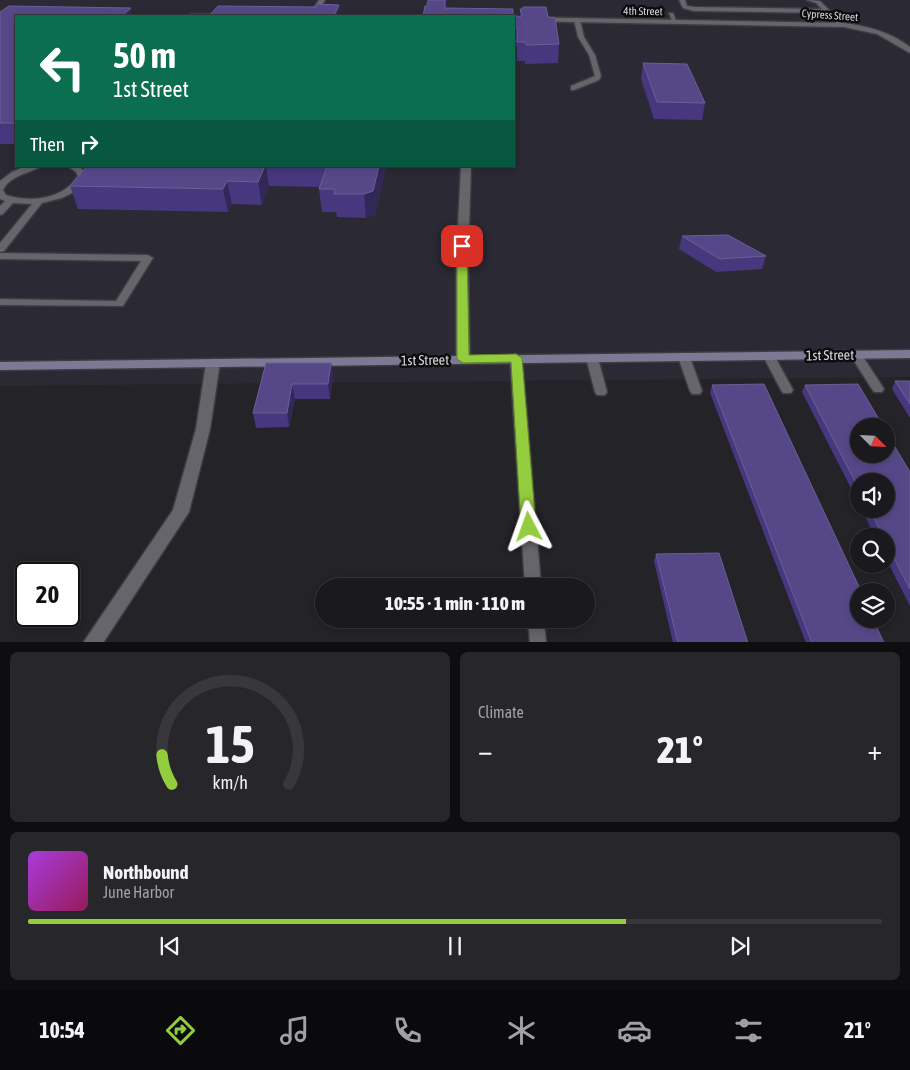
<!DOCTYPE html>
<meta charset="utf-8">
<style>
:root{--surface:#1a1a1e;--page:#27272b;--text:#f1f3f6;--muted:#9fa1a4;--line:#38383c;--accent:#93cc3d}
body{margin:0;font-family:"Asap Condensed",sans-serif;background:var(--page);color:var(--text);height:100vh;display:flex;flex-direction:column;font-size:19px;white-space:nowrap}
*{box-sizing:border-box;margin:0}
p{font-size:16px;color:var(--muted)}
.icon{flex:none;width:28px;height:28px;fill:none;stroke:currentColor;stroke-width:2;stroke-linecap:round;stroke-linejoin:round}
.map{position:relative;height:642px;overflow:hidden}
.panel{display:flex;flex-direction:column;gap:10px;padding:10px;background:#0e0e10;flex:1}
.panel>*{flex:none}
.hud{position:absolute;left:15px;top:15px;width:500px;height:152px;border-radius:0px;box-shadow:0 2px 8px #0003,0 0 0 1px var(--line);background:#0b6e4f;color:#fff;overflow:hidden}
.needle{width:32px;rotate:114deg}
.fabs{position:absolute;left:850px;top:418px;display:grid;gap:10px}
.fabs a{display:grid;place-items:center;width:45px;height:45px;border-radius:50%;background:var(--surface);box-shadow:0 2px 8px #0003,0 0 0 1px var(--line);font-size:25px}
.speed{position:absolute;left:15px;top:562px;display:flex;gap:10px;font-size:25px;font-weight:700;text-align:center}
.speed>*{display:grid;place-content:center;width:65px;height:65px;border-radius:50%;background:var(--surface);box-shadow:0 2px 8px #0003,0 0 0 1px var(--line);line-height:1}
.speed .limit{border:2px solid #111;border-radius:8px;background:#fff;color:#111}
.pin{position:absolute;display:grid;place-items:center;width:42px;height:42px;color:#fff;margin:-21px;border-radius:10px;box-shadow:0 2px 8px #0006}
.me{position:absolute;width:55px;margin:-28px;rotate:356deg;stroke-linejoin:round;filter:drop-shadow(0 0 4px #0008)}
.turn{display:flex;align-items:center;gap:18px;height:105px;padding:0 15px;font-size:22px}
.turn .icon{width:65px;height:65px;stroke-width:2.5}
.turn b{display:block;font-size:35px;line-height:42px}
.then{display:flex;align-items:center;height:48px;padding:0 15px;background:#0003;gap:10px;font-size:19px}
.big{font-size:38px;font-weight:800;line-height:1.1}
.panel .tile{flex:1;display:flex;flex-direction:column;justify-content:center;gap:8px;min-width:0;padding:0 18px;border-radius:8px;background:var(--page)}
.panel .dial{align-items:center;gap:0}
.dial svg{height:130px;overflow:visible;fill:none;stroke:var(--line);stroke-width:7;stroke-linecap:round;text-anchor:middle}
.dial text{fill:var(--text);stroke:none}
.song{display:flex;align-items:center;gap:15px}
.cover{width:60px;height:60px;border-radius:8px;background:linear-gradient(135deg,hsl(280 70% 55%),hsl(330 70% 35%))}
.played{height:5px;border-radius:2px;background:linear-gradient(90deg,var(--accent) 70%,var(--line) 70%)}
.keys{display:flex;justify-content:space-around;direction:ltr}
.heat{display:flex;justify-content:space-between;align-items:center;font-size:28px;direction:ltr}
.panel .tiles{flex:1;display:grid;gap:10px;grid-template-columns:1fr 1fr}
.tile:last-child{grid-column:span 2}
.trip{position:absolute;left:315px;top:578px;width:280px;height:50px;border-radius:25px;background:var(--surface);box-shadow:0 2px 8px #0003,0 0 0 1px var(--line);font-weight:800;line-height:50px;text-align:center}
.tab-bar{display:flex;height:80px;justify-content:space-around;align-items:center;background:#0a0a0c;color:var(--muted)}
.tab-bar .icon{width:35px;height:35px}
.tab-bar .active{color:var(--accent)}
.tab-bar b{font-size:22px;color:var(--text)}
.map>svg:first-child{display:block}
.built{fill:#2a2934;fill-rule:evenodd}
.lines{fill:none;stroke-linecap:round;stroke-linejoin:round}
.lane-casing{stroke:#3d3d41;stroke-width:3}
.street-casing{stroke:#3d3d41;stroke-width:3}
.secondary-casing{stroke:#3d3d41;stroke-width:3}
.lane{fill:#65656b;fill-rule:evenodd}
.street{fill:#65656b;fill-rule:evenodd}
.secondary{fill:#7c7994;fill-rule:evenodd}
.wall{fill:#47377e}
.shaded-wall{fill:#322857}
.building{fill:#564888;stroke:#6a5f95}
.route{fill:#93cc3d;stroke:#608528}
.labels{text-anchor:middle;stroke-width:5;stroke-linejoin:round;paint-order:stroke}
.far-street-label{font-size:11px;fill:#d7d7db;stroke:#0c0c0f}
.street-label{font-size:14px;fill:#d7d7db;stroke:#0c0c0f}
</style>
<div class="map">
<svg width="910" height="643" viewBox="0 0 910 643">
<rect width="100%" height="100%" fill="#232328"/>
<path class="built" d="M0 0H910V377L0 386ZM16 16H514V166H16Z"/>
<g class="lines">
<defs>
<path id="lane" d="M319 0H325L315 16H309Z
M679 0H685L687 6 694 7 822 9 816 3 807 0 820 1 843 24 838 25 825 13 694 11 683 8Z
M669 13H673L677 23H673Z
M577 18 580 20 584 37 595 55 601 76 599 80 574 90H571V86L595 76 589 55 578 37 574 20Z
M26 166H41C27 175 12 174 3 190L6 195C30 203 64 199 78 176L76 172 68 166C78 166 82 166 86 176L80 186 72 193 62 198 42 203 4 251 0 252V243L32 204 13 203 3 214 0 215V206L5 201 0 199V181L12 172Z
M0 253 148 255 153 258 123 306 0 305V299L116 301 141 261 0 259Z
M856 351 860 352 882 386 884 389 882 392H874L850 355Z
M769 352 773 353 793 390 791 393H783L781 390 763 356Z
M684 353 690 357 702 391 700 394H692L690 391 678 357Z
M516 354 522 358 541 586H525L510 358Z
M592 354 598 358 607 392 605 395H597L595 392 586 358Z
M528 619H544L546 643H530Z"/>
<path id="street" d="M191 14H226L229 16H188Z
M514 17 844 23C868 26 890 32 910 47V53L877 34 844 27 514 21Z
M461 166H471L468 262 470 359 468 362H458L456 359V262Z
M213 359 218 360 220 363 210 429 189 512 103 643H83L173 510 196 429 206 363 208 360Z"/>
<path id="secondary" d="M910 350V358L0 370V362Z"/>
</defs>
<use href="#lane" class="lane-casing"/>
<use href="#street" class="street-casing"/>
<use href="#secondary" class="secondary-casing"/>
<use href="#lane" class="lane"/>
<use href="#street" class="street"/>
<use href="#secondary" class="secondary"/>
</g>
<path class="wall" d="M447 8 513 15 520 17V9L548 17 559 44 558 63 525 64V61H517V46H514V16Z
M0 12 16 16V144H0Z
M643 63 705 103 702 120 654 119 641 79Z
M87 166H386L375 215 366 218 337 217 336 212H322L319 189 320 187 269 186 262 205 232 204 228 212 78 209 70 186Z
M682 236 766 256 762 269 716 272 679 249Z
M266 363H331L333 377 330 399H295L289 427 256 428 253 413Z
M895 381H910V418L892 389Z
M712 385 884 643H806L710 393Z
M805 385 910 472V606L886 559V536H875L861 509H886L859 481V504L802 392Z
M656 554 748 643H673L654 561Z"/>
<path class="shaded-wall" d="M445 0H447L446 16 445 8Z
M339 5 340 16H334Z
M131 8 133 16H122Z
M265 166H266L269 186 262 205 258 182Z
M379 166H386L375 215 366 218 364 194Z
M227 181 232 204 228 212 223 189Z
M331 363 333 377 330 399 328 384Z
M292 384 295 399 289 427 287 413Z"/>
<path class="building" d="M428 0H445V8L513 9V15L520 17 522 15 520 9H523V7H546L548 17 555 18 559 44 526 45V42H517L518 28H514V16H423L425 6H427Z
M317 4 339 5 334 16H209L218 6 316 7Z
M9 6 131 8 122 16H16V123H0V12Z
M643 63 687 64 705 103 657 102Z
M87 166H265L258 182 227 181 223 189 70 186Z
M327 166H379L373 191 364 194H334L335 189H319Z
M728 235 766 256 720 259 682 236Z
M266 363H331L328 384H292L287 413H253Z
M895 381H910V404Z
M764 384 861 591H859V619H873L884 643H812L712 385Z
M858 384 883 426H859V454H886V432L910 472V589L886 543V536H883L869 509H886V481H859V489L805 385Z
M719 553 748 643H678L656 554Z"/>
<path class="route" d="M462 243 467 246 469 355 516 354 522 358 536 527 534 531 529 533 524 531 521 527 511 362 463 363 457 359V246Z"/>
<g class="labels">
<g class="far-street-label">
<text transform="translate(643 11) rotate(1)" y="4">4th Street</text>
<text transform="translate(830 15) rotate(4)" y="4">Cypress Street</text>
</g>
<g class="street-label">
<text transform="translate(830 355) rotate(-1)" y="5">1st Street</text>
<text transform="translate(425 360) rotate(-1)" y="5">1st Street</text>
</g>
</g>
</svg>
<div class="fabs">
<a><svg class="needle" viewBox="-14 -14 28 28"><path d="M0-13l5 13h-10z" fill="#e53935"/><path d="M0 13l5-13h-10z" fill="#9fa1a4"/></svg></a>
<a><svg class="icon" aria-label="sound" viewBox="0 0 24 24"><path d="M4 9h4l5-4v14l-5-4H4zM17 9q2 3 0 6"/></svg></a>
<a><svg class="icon" aria-label="search" viewBox="0 0 24 24"><circle cx="10" cy="10" r="6"/><path d="M15 15l6 6"/></svg></a>
<a><svg class="icon" aria-label="layers" viewBox="0 0 24 24"><path d="M12 4l9 5-9 5-9-5zM3 14l9 5 9-5"/></svg></a>
</div>
<div class="speed"><div class="limit">20</div></div>
<div class="pin" style="left:462px;top:246px;background:#d93025"><svg class="icon" aria-label="arrive" viewBox="0 0 24 24"><path d="M6 21V4h12l-3 4 3 4H6"/></svg></div>
<svg class="me" style="left:529px;top:527px" viewBox="-20 -20 40 40"><path d="M0-17L14 15 0 8-14 15z" fill="#93cc3d" stroke="#fff" stroke-width="4"/></svg>
<div class="trip">10:55 · 1 min · 110 m</div>
<div class="hud">
<div class="turn"><svg class="icon" aria-label="left" viewBox="0 0 24 24"><path d="M17 20v-9H6M10 6l-5 5 5 5"/></svg><div><b>50 m</b>1st Street</div></div>
<div class="then">Then<svg class="icon" aria-label="right" viewBox="0 0 24 24"><path d="M7 20v-9h11M14 6l5 5-5 5"/></svg></div>
</div>
</div>
<section class="panel">
<div class="tiles">
<div class="tile dial"><svg viewBox="0 0 100 80">
<path d="M14 69A42 42 0 1 1 86 69"/>
<path d="M14 69A42 42 0 0 1 8 51" stroke="#93cc3d"/>
<text x="50" y="56" font-size="32" font-weight="700">15</text>
<text x="50" y="72" font-size="11">km/h</text>
</svg></div>
<div class="tile"><p>Climate</p>
<div class="heat"><a>−</a><b class="big">21°</b><a>+</a></div>
</div>
<div class="tile">
<div class="song"><i class="cover"></i><div><b>Northbound</b><p>June Harbor</p></div></div>
<div class="played"></div>
<div class="keys"><svg class="icon" aria-label="previous" viewBox="0 0 24 24"><path d="M18 5L8 12l10 7zM5 5v14"/></svg><svg class="icon" aria-label="pause" viewBox="0 0 24 24"><path d="M8 5v14M16 5v14"/></svg><svg class="icon" aria-label="next" viewBox="0 0 24 24"><path d="M6 5l10 7-10 7zM19 5v14"/></svg></div>
</div>
</div>
</section>
<nav class="tab-bar">
<b>10:54</b>
<svg class="icon active" aria-label="directions" viewBox="0 0 24 24"><path d="M12 3l9 9-9 9-9-9zM9 14v-3h6M13 9l2 2-2 2"/></svg>
<svg class="icon" aria-label="music" viewBox="0 0 24 24"><path d="M9 18V5l10-2v13"/><circle cx="6" cy="18" r="3"/><circle cx="16" cy="16" r="3"/></svg>
<svg class="icon" aria-label="phone" viewBox="0 0 24 24"><path d="M5 4h4l2 5-3 2q2 4 5 5l2-3 5 2v4C11 20 4 13 5 4z"/></svg>
<svg class="icon" aria-label="climate" viewBox="0 0 24 24"><path d="M12 3v18M4 7l16 10M4 17L20 7"/></svg>
<svg class="icon" aria-label="car" viewBox="0 0 24 24"><path d="M5 17H2v-5l4-1 3-4h7l3 4 3 1v5h-3M9 17h6M6 11h13"/><circle cx="7" cy="17" r="2"/><circle cx="17" cy="17" r="2"/></svg>
<svg class="icon" aria-label="filters" viewBox="0 0 24 24"><path d="M4 7h16M4 17h16"/><circle cx="9" cy="7" r="2"/><circle cx="15" cy="17" r="2"/></svg>
<b>21°</b>
</nav>
